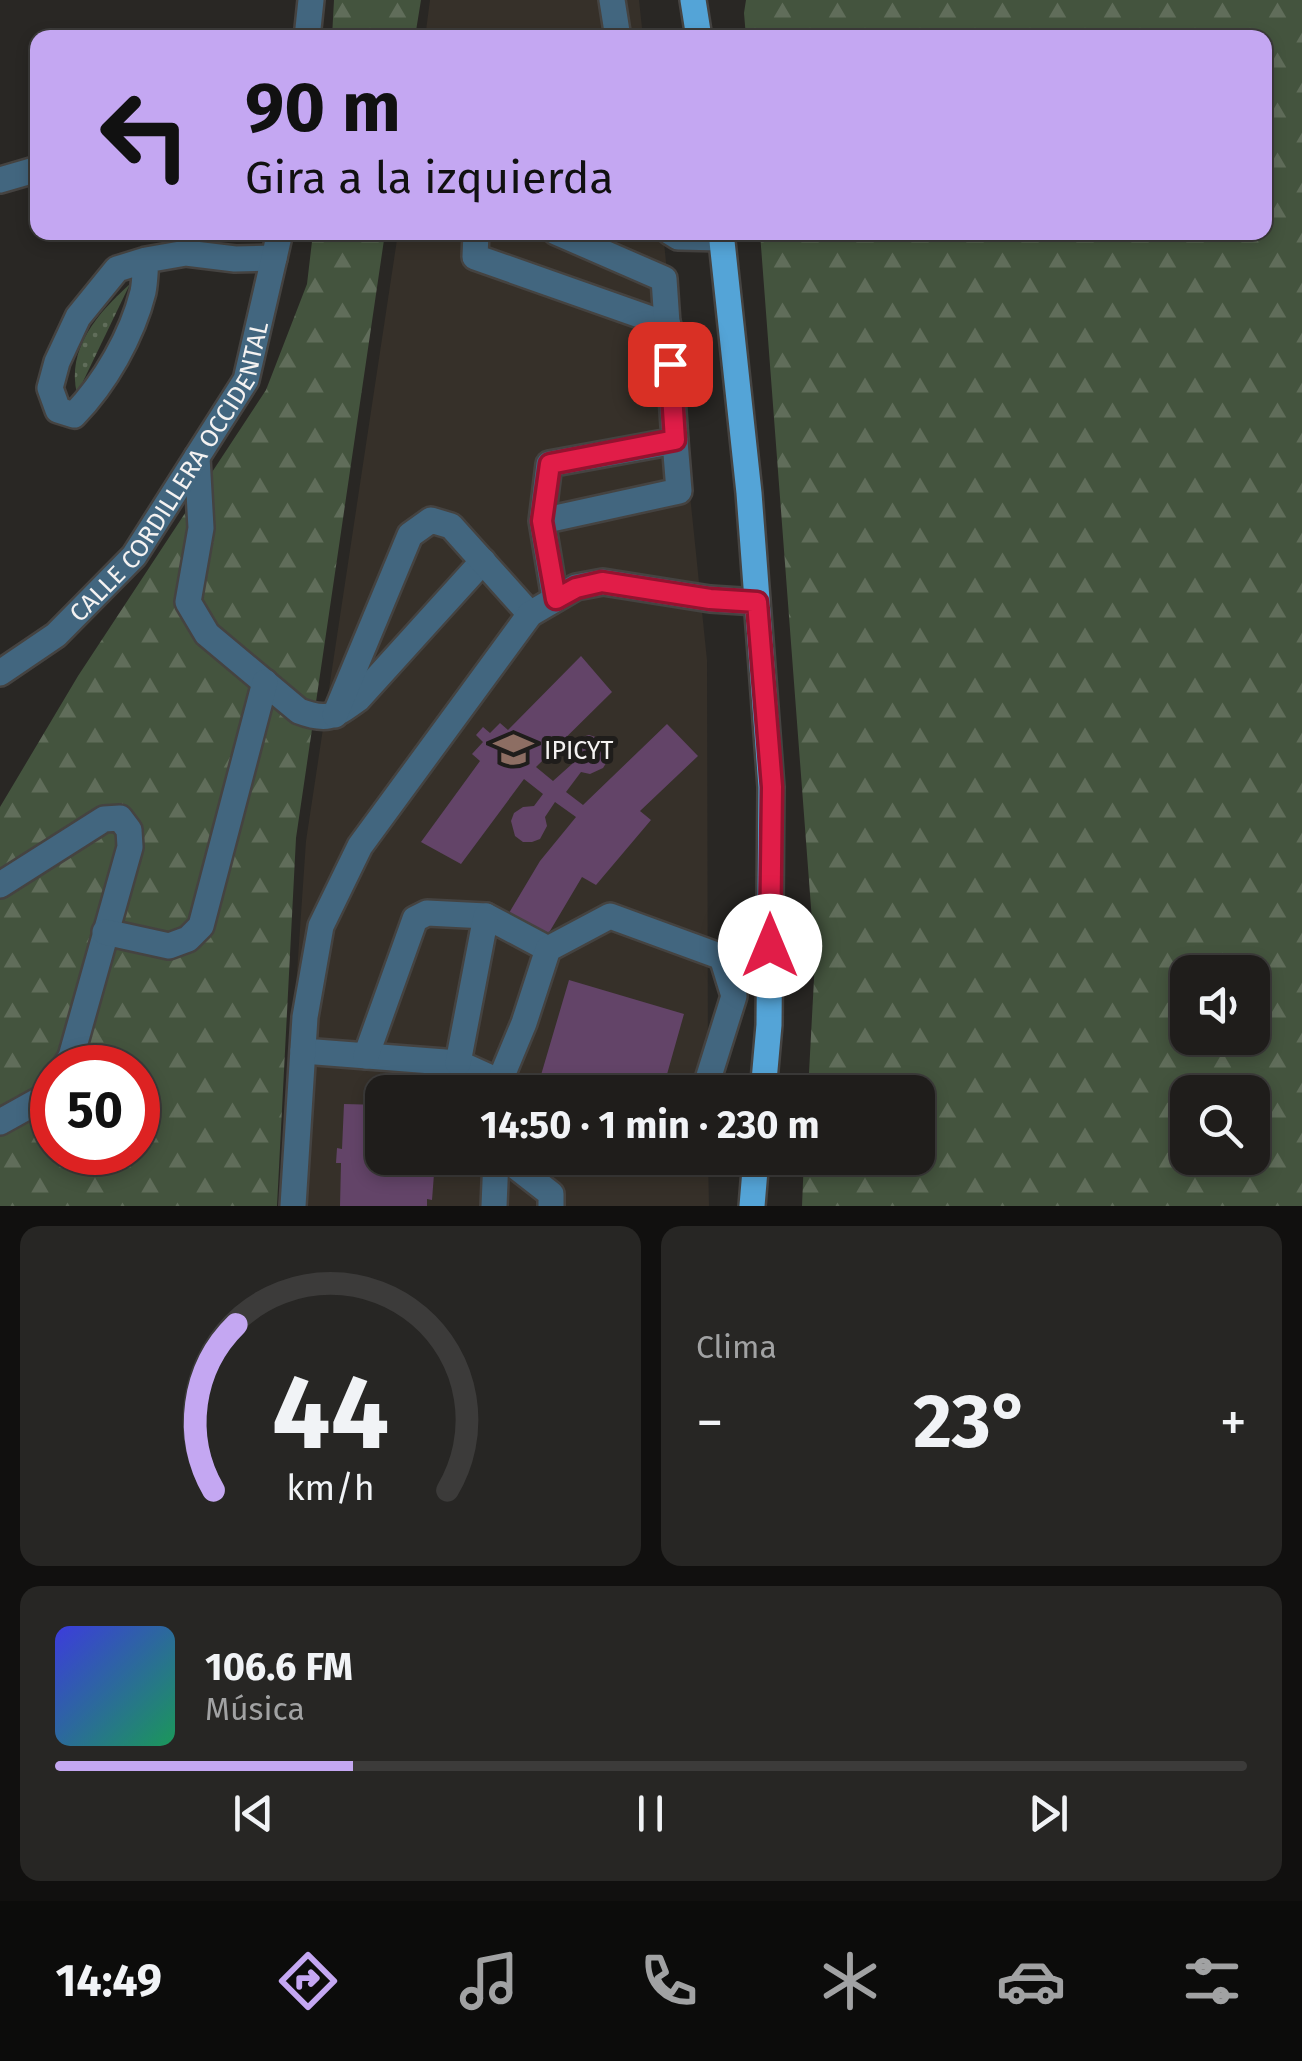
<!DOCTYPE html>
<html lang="es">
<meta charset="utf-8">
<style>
:root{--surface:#1f1d1b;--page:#272624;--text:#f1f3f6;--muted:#a1a2a3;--line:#3c3b3a;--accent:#c4a7f2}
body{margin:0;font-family:"Fira Sans",sans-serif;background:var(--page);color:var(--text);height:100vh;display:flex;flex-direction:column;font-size:38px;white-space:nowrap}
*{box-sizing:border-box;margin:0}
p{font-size:32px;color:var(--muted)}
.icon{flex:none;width:55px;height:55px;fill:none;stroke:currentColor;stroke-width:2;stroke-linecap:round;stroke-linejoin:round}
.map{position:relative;height:1206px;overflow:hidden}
.drawer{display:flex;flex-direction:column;gap:20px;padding:20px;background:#11100f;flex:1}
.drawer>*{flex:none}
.hud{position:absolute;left:30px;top:30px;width:1242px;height:210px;border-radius:20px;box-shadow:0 5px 15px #0003,0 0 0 2px var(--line);background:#c4a7f2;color:#111;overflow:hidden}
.buttons{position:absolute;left:1170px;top:955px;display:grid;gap:20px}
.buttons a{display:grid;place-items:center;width:100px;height:100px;border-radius:20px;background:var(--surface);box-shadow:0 5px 15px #0003,0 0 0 2px var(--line);font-size:50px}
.speed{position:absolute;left:30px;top:1045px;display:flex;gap:20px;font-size:50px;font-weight:700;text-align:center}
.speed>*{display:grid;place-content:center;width:130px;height:130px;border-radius:50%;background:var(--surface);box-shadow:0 5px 15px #0003,0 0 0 2px var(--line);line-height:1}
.speed .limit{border:15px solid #d22;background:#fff;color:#111}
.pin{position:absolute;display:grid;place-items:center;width:85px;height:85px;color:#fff;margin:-42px;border-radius:20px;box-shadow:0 5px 15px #0006}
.me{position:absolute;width:110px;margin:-55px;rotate:0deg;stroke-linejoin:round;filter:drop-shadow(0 0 8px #0008)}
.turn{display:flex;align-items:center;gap:35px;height:210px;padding:0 50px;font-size:45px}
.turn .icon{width:130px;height:130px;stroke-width:2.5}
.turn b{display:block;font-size:70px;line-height:85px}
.big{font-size:75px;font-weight:700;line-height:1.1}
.drawer .tile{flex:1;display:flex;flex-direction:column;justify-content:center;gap:15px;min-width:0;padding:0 35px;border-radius:20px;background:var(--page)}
.drawer .dial{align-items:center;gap:0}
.dial svg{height:260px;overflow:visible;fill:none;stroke:var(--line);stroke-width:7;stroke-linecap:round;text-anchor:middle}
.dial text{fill:var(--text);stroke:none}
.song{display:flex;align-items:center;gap:30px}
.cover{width:120px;height:120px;border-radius:15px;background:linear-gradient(135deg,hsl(240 70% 55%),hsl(150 70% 35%))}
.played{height:10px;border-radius:5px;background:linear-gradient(90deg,var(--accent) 25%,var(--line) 25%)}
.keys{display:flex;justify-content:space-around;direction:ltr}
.heat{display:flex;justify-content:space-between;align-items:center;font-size:55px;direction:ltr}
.drawer .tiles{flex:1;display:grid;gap:20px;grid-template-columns:1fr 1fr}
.tile:last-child{grid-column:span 2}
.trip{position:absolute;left:365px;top:1075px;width:570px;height:100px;border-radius:20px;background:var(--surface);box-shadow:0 5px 15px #0003,0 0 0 2px var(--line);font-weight:700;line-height:100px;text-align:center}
.menu{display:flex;height:160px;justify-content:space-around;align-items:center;background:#0c0c0b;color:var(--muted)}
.menu .icon{width:70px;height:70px}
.menu .current{color:var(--accent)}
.menu b{font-size:45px;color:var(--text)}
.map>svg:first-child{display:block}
.built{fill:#363029}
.forest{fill:url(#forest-firs);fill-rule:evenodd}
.garden{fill:url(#garden-dots)}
.building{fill:#634468}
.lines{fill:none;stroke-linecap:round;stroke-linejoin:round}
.minor-casing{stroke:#454341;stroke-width:30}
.major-casing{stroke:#454341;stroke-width:30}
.minor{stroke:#42667f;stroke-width:25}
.major{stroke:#54a4d7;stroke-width:25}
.route-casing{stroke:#92132f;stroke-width:25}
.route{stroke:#e11d48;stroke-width:18}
.labels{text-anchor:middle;stroke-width:10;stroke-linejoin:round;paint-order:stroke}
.street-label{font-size:25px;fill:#f4f2f1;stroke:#1f1d1b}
.poi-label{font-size:25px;fill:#f4f2f1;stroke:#1f1d1b;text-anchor:start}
</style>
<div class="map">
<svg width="1302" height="1206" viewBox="0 0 1302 1206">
<defs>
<pattern id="forest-firs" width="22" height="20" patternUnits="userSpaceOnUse" patternTransform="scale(2.5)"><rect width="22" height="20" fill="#44543e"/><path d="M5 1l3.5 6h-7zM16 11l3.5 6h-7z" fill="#606d5a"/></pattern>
<pattern id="garden-dots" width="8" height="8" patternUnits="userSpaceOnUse" patternTransform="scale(2.5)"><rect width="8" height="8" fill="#44543e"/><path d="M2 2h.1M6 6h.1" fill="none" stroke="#606d5a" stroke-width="1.8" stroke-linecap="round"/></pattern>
</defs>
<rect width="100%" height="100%" fill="#292724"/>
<path class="built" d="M430 0H639L643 37 425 38Z
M398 233H663L707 660 708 1092H382V1158H708L709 1206H281L306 841Z"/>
<path class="forest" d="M334 0H421L415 37H332Z
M746 0H1302V1206H802L804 1158H918V1092H808L815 960 760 233 1265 232V38L746 37 744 13ZM1188 972H1252V1038H1188ZM1188 1092H1252V1158H1188Z
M313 233H385L296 838 277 1206H0V807L78 676 266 390 307 284ZM52 1068H138V1152H52Z"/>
<path class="garden" d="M130 284 77 394C66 348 98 313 130 284Z"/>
<path class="building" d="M581 656 612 692 536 767 553 781 572 764 570 750 579 738 589 735 602 739 609 753 608 760 603 768 590 774 581 772 566 792 583 805 667 724 698 756 640 811 651 820 596 885 582 877 547 936 509 913 540 861 576 817 555 802 545 817 547 826 540 839 532 842H523L515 836 511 821 514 813 523 807 534 806 543 794 524 779 461 864 421 842 480 761 472 754 483 742 476 735 483 727 490 733 500 723 508 730Z
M569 980 684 1014 662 1092H536Z
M344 1104 382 1105V1158H436V1167L428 1166V1174H434L432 1200 427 1199V1206H340L341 1163H336L337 1148 342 1149Z"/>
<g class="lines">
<defs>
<g id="minor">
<path d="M612 0 618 38"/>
<path d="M307 38 311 0"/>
<path d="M0 180 38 169"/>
<path d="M476 232 475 257 668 325"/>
<path d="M556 232 664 279 675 441"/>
<path d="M670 232 678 237 722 238"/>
<path d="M146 260C145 271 145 282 143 292 132 336 105 383 74 415L58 410 50 388 57 362 78 317 117 269 146 260 186 253 235 259 274 258"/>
<path d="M197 457 201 528 188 602 207 634 299 711C328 722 334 716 358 699L483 561"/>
<path d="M542 521 679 491 675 441 549 464 542 521 555 599"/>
<path id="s1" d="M0 673 56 635 134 556 246 380 280 232"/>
<path d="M335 715 410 535 431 520 451 526 530 614"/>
<path d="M0 885 104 819 120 818 129 830 130 847 71 1057 64 1068"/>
<path d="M105 932 169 946 188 939 201 926 265 682"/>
<path d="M303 1051 458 1063 522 1092"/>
<path d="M366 1056 415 919 427 913 486 916"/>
<path d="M458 1063 486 916 548 949"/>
<path d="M498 1092 499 1083 524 1023 548 949 610 916 722 957 734 996 704 1092"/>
<path d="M0 1122 45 1097 52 1085"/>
<path d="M505 1158 551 1194V1206"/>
<path d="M293 1206 305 1017 321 926 360 846 530 614 576 587 603 582 710 599 757 602"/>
<path d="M494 1206 496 1158"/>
</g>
<path id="major" d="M693 0 699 38
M721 232 749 493 771 787 769 1025 763 1092
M752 1206 756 1158"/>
</defs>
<use href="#minor" class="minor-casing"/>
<use href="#major" class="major-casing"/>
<use href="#minor" class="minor"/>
<use href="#major" class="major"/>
</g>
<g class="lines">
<defs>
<path id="route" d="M670 364 675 440 550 464 542 521 556 599 576 588 602 582 710 599 757 602 772 787 770 946"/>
</defs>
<use href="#route" class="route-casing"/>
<use href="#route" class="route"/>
</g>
<defs>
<symbol id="university-bare" viewBox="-9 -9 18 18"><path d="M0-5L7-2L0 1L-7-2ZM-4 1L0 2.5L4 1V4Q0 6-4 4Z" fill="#8d6e63" stroke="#1f1d1b" stroke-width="2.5" paint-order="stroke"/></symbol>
</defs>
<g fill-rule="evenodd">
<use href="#university-bare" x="486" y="722" width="55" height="55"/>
</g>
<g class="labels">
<g class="street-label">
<text dy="9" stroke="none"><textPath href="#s1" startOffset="270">CALLE CORDILLERA OCCIDENTAL</textPath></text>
</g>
<g class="poi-label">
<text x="544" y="759">IPICYT</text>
</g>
</g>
</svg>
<div class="buttons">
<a><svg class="icon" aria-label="sound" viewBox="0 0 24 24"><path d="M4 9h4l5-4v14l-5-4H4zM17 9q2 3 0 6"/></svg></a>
<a><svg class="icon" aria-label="search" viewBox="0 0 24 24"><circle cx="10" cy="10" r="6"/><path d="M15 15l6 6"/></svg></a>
</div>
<div class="speed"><div class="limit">50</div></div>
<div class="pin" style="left:670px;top:364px;background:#d93025"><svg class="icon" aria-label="arrive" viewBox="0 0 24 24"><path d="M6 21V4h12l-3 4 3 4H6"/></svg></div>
<svg class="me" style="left:770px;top:946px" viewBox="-20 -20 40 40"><circle r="19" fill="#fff"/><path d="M0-13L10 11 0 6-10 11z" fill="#e11d48"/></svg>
<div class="trip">14:50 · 1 min · 230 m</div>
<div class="hud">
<div class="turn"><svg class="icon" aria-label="left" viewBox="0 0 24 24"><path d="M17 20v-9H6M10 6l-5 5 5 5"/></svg><div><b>90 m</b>Gira a la izquierda</div></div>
</div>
</div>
<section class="drawer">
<div class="tiles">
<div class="tile dial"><svg viewBox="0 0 100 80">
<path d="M14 69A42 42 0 1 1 86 69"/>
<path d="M14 69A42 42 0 0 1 21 18" stroke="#c4a7f2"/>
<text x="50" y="56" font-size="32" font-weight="700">44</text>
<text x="50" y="72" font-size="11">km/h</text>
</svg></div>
<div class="tile"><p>Clima</p>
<div class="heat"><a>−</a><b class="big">23°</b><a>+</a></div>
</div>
<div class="tile">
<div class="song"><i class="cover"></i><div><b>106.6 FM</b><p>Música</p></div></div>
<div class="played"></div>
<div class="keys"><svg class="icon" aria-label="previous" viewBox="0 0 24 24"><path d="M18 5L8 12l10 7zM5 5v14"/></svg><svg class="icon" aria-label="pause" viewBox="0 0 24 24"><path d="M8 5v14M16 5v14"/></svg><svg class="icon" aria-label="next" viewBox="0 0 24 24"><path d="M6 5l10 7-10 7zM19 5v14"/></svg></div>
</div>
</div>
</section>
<nav class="menu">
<b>14:49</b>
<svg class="icon current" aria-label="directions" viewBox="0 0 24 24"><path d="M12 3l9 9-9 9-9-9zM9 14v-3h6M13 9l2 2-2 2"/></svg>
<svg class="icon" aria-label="music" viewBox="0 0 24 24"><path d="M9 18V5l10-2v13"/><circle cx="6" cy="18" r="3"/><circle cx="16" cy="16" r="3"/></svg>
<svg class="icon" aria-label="phone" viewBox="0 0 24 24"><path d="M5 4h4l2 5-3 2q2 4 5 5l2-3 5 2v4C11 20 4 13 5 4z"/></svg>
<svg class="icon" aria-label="climate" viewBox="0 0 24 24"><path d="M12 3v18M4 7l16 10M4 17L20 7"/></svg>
<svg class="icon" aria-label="car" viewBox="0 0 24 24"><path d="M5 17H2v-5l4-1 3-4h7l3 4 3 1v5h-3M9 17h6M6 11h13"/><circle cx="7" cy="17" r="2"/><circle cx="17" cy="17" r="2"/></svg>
<svg class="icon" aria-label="filters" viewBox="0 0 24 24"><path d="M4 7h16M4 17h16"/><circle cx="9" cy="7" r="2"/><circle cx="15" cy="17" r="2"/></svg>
</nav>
